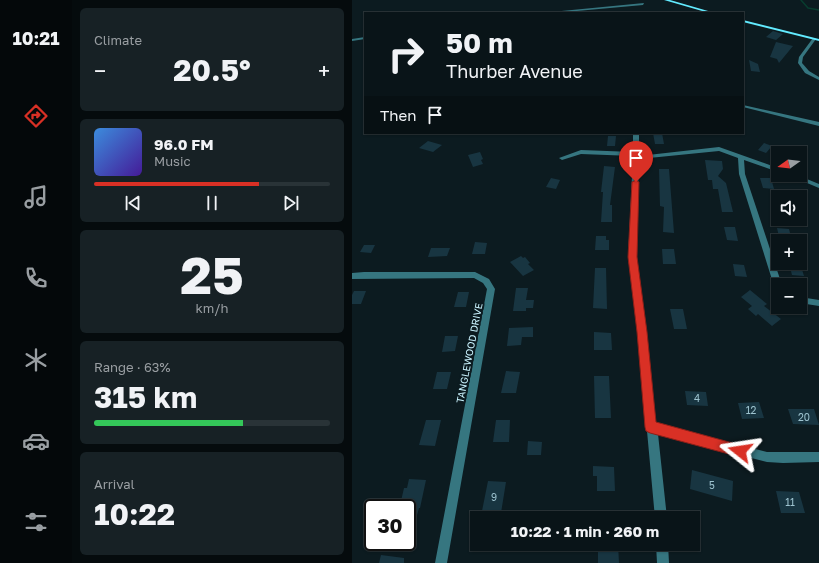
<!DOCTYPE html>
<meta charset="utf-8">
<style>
:root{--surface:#091418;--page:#172125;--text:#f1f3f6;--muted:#999ea2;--line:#293337;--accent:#d93025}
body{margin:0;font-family:"Golos Text",sans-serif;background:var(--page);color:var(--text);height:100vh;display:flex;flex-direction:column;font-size:15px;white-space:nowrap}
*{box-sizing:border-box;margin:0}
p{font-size:13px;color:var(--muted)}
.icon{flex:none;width:22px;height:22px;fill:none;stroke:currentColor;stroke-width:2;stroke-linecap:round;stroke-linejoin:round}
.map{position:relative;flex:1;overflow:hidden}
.sheet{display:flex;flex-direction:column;gap:8px;padding:8px;background:#050b0d;width:280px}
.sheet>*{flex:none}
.banner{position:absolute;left:12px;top:12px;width:380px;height:122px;border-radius:0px;box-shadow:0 1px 3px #0004,0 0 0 1px var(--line);background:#091418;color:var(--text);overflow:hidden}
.needle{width:26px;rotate:256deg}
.fabs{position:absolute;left:419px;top:146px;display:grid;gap:8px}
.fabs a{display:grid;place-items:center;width:36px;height:36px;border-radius:0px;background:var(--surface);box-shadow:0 1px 3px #0004,0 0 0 1px var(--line);font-size:20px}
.speed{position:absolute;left:12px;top:499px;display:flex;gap:8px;font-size:20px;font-weight:700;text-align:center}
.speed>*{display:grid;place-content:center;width:52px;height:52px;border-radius:50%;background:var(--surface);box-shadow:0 1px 3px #0004,0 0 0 1px var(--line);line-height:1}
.speed .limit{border:2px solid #111;border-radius:6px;background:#fff;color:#111}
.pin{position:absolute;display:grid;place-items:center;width:34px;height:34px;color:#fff;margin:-41px -17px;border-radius:50% 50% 50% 0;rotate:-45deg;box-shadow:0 0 4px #0007}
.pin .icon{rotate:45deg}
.me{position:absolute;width:44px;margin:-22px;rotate:285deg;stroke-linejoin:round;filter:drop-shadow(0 0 3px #0008)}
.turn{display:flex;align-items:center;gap:14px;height:84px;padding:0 16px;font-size:18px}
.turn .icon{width:52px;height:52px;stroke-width:2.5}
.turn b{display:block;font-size:28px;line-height:34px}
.then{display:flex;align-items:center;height:38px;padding:0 16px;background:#0003;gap:8px;font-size:15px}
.big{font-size:30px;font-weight:700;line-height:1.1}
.sheet .card{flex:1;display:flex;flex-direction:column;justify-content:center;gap:6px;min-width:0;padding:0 14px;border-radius:6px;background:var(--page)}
.sheet .dial{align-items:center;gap:0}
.dial b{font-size:52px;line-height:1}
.song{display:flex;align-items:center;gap:12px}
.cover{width:48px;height:48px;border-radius:6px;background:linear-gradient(135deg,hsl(210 70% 55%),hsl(260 70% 35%))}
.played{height:4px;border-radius:2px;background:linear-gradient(90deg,var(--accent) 70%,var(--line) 70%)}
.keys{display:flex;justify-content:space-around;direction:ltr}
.heat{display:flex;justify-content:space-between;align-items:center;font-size:22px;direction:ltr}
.charge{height:6px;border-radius:3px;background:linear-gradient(90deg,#34c759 63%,var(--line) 0)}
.trip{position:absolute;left:118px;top:511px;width:230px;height:40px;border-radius:0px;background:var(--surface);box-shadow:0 1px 3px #0004,0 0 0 1px var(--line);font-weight:700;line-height:40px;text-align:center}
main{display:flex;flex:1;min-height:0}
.tab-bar{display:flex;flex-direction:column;width:72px;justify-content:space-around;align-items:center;background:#04080a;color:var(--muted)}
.tab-bar .icon{width:28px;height:28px}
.tab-bar .active{color:var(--accent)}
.tab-bar b{font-size:18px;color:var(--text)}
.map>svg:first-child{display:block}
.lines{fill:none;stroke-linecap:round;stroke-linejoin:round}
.stream{stroke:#083d2f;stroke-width:1.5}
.building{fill:#183541}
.street{fill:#367680;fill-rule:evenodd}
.secondary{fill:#62ebff;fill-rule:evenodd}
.route{fill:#d93025;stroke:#8d1f18}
.labels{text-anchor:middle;stroke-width:4;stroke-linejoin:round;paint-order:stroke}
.street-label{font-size:10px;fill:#cbf4ff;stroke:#0c1b20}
.near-number-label{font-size:10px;fill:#9ec4d0}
</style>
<main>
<nav class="tab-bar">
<b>10:21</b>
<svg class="icon active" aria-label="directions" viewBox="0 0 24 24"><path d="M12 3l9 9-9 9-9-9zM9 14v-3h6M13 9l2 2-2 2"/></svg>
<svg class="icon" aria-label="music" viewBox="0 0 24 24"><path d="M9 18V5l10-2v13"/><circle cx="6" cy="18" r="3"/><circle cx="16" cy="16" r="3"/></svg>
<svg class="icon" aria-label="phone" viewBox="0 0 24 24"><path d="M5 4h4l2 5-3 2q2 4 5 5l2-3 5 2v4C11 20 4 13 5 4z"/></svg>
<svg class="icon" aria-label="climate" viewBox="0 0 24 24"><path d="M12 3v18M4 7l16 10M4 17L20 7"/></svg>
<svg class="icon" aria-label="car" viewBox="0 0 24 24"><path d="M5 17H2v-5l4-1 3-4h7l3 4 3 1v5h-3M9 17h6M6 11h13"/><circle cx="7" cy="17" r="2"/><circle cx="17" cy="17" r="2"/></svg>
<svg class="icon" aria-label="filters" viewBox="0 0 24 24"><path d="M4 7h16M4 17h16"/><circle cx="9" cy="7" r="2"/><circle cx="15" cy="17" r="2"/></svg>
</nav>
<section class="sheet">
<div class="card"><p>Climate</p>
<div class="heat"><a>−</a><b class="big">20.5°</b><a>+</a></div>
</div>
<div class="card">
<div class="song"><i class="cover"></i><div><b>96.0 FM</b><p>Music</p></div></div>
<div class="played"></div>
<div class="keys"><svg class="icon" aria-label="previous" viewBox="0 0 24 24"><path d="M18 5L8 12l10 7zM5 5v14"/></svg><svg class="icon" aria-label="pause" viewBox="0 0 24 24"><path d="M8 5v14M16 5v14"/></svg><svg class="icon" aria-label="next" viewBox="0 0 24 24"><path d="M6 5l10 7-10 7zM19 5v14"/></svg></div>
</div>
<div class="card dial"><b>25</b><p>km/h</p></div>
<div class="card"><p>Range · 63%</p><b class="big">315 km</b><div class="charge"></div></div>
<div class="card"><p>Arrival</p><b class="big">10:22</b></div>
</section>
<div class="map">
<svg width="467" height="563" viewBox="0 0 467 563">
<rect width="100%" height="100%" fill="#0c1b20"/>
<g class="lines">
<path class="stream" d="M449 0 456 8 467 10"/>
</g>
<path class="building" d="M421 31 431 34 424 40 414 37Z
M424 42 441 46 427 63 425 59 418 57Z
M397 60 406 64 408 72 399 71Z
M301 133H310L312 144H303Z
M256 136H264L263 146H255Z
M76 141 90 145 81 152 67 148Z
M412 143 420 146 414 153 406 150Z
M128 152 131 159 129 160 131 164 121 167 116 155Z
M353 160 370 161 371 169 366 176 374 183 381 212H370L366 189H361L360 180H356Z
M252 166 263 167 258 205H260V222H249L251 192H249Z
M307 169H317L322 233 311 232 312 207 308 206Z
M199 178 208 180 204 189 194 187Z
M408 178H419L422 189 411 188Z
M372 227H383L386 241 375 240Z
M425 228 437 229 440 241H428Z
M244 236H254V240H257V250H243Z
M123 242 135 243 133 254H120Z
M12 245H23L19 253 8 252Z
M79 248H98L95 256 76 257Z
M310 249H322L324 264H311Z
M169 256 171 258 173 257 178 263 176 264 182 270 171 276 158 262Z
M437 263H448L452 276 440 275Z
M381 264 392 265 395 277 383 276Z
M243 268H254L255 309 241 308Z
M164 288H176L174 300H182L181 308H174V311H161Z
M398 290 415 304 412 306 429 319 420 326 406 314 404 316 396 309 400 306 389 297Z
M2 291H14L9 304H0V295Z
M106 292H117L114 307H102Z
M318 309H331L335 329H322Z
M181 327V337H170L169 345 155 346 157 328Z
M242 332 259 333 260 350H242Z
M93 336H106L103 351 90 352Z
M154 371 168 372 164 393H149Z
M85 372H99L95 389H81Z
M242 376H257L259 418H243Z
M333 391 354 392 356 406 335 405Z
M407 402 412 418 390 419 386 403Z
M436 409H462L467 425 441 424Z
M74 420H89L83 446 67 445Z
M144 420H158L157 442H141Z
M176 441 190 442 189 455H175Z
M241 466 262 467 263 491H245V476H241Z
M340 470 381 481 380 501 338 489Z
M57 479 74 480 68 508H67L62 526 55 525V508H43L45 500 49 501 52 488H55Z
M136 481 154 482 149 513 130 511Z
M424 491 447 492 453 513H429Z
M246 544H266L267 563H246Z
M29 555 52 558V563H27Z"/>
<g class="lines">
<path class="street" d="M292 3 291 5 203 13H189Z
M13 37V39L0 41V39Z
M461 38 464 39 451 57 450 63 457 71 467 77V80L453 73 446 63 447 57Z
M391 105 467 122V126L391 107Z
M281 133H287V156L367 147 426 168V172L392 160 393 174 430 285H426V289L423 288 422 286 387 174 386 158 367 151 287 159 284 257 293 323 304 423 415 452H467V462L431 463 415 462 306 434 315 518H303L295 431 293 427 294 424 285 323 276 257 281 156 229 154 210 160 207 158 229 150 281 152Z
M436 175H445L467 184V188Z
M12 272H123L137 279 143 289 95 563H83L135 289 131 283 122 278 0 279V273Z
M448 297 467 300V306L448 303Z
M304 544H316L317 563H305Z"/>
<path class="secondary" d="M312 0H318L363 13H357Z
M391 20 467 39V41L391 22Z"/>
</g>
<path class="route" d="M284 180 287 182 285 257 295 332 304 422 388 445 392 446 394 451 392 455 388 457 298 433 294 431 293 427 285 332 276 257 280 182Z"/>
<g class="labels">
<g class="street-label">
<text transform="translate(117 353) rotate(-79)" y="4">TANGLEWOOD DRIVE</text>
</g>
<g class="near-number-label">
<text x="345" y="402">4</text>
<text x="399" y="414">12</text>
<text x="452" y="421">20</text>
<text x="360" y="489">5</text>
<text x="142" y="501">9</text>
<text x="438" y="506">11</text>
</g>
</g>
</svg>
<div class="fabs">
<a><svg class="needle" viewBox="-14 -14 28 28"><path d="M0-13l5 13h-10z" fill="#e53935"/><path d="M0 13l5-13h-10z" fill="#999ea2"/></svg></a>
<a><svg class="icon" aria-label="sound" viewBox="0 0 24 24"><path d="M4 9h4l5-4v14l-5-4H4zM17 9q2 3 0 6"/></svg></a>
<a>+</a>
<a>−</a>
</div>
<div class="speed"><div class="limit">30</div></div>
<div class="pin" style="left:284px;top:182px;background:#d93025"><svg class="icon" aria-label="arrive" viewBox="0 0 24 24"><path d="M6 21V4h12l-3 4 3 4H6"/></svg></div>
<svg class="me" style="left:388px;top:451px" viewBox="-20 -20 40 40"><path d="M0-17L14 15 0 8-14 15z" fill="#d93025" stroke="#fff" stroke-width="4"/></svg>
<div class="trip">10:22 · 1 min · 260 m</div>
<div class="banner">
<div class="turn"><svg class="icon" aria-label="right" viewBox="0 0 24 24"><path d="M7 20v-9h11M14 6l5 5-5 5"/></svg><div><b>50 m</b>Thurber Avenue</div></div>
<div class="then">Then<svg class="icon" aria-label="arrive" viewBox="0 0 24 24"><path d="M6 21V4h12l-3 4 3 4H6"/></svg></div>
</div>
</div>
</main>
